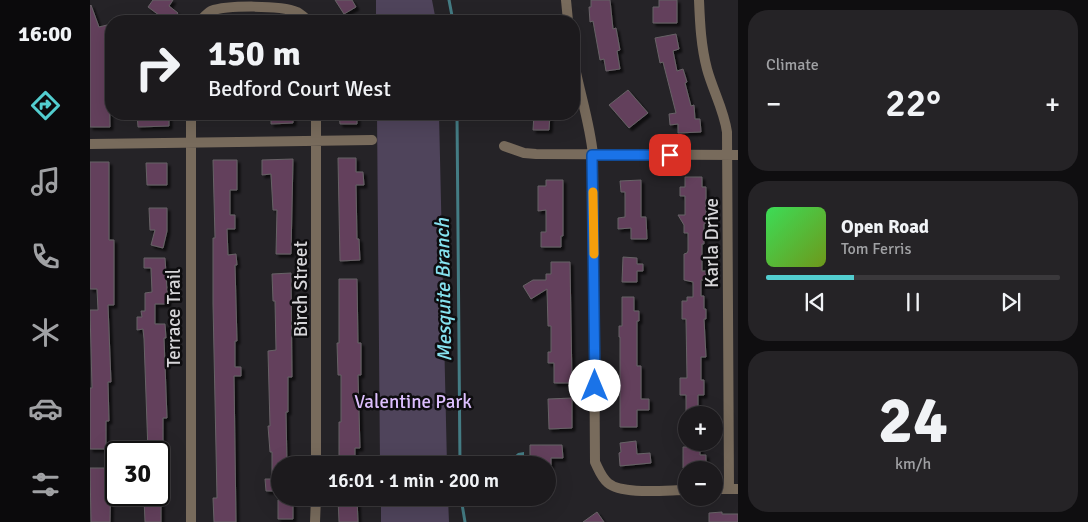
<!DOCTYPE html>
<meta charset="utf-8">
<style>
:root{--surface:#1c1a1d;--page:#252326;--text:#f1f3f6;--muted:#a0a1a4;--line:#3a383b;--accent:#52cdcf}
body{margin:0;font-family:Signika,sans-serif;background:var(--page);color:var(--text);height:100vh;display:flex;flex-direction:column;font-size:19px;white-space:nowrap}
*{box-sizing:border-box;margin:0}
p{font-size:16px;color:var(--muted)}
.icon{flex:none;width:28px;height:28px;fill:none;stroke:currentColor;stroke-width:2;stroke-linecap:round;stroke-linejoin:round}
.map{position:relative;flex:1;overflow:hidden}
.sheet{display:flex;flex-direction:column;gap:10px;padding:10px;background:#0f0e10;width:350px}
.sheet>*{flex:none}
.banner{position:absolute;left:15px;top:15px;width:475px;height:105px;border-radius:20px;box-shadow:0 5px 20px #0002,0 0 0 1px var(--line);background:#1c1a1d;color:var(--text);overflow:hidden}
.controls{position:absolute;left:588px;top:406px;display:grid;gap:10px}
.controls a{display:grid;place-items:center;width:45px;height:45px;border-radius:50%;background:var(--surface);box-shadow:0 5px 20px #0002,0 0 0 1px var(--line);font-size:25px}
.speed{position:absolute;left:15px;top:441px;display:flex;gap:10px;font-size:25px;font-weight:700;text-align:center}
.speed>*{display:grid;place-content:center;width:65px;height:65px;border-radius:50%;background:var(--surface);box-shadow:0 5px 20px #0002,0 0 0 1px var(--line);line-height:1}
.speed .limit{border:2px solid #111;border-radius:8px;background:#fff;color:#111}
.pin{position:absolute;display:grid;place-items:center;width:42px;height:42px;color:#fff;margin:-21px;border-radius:10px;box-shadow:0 2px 8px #0006}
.me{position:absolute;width:55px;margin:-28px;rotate:0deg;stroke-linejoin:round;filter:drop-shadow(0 0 4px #0008)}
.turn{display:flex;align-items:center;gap:18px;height:105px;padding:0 20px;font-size:22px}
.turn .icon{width:65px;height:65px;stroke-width:2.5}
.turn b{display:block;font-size:35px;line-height:42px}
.big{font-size:38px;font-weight:600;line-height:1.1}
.sheet .widget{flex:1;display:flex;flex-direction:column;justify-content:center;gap:8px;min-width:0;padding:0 18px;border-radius:20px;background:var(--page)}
.sheet .dial{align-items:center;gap:0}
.dial b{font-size:65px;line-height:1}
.song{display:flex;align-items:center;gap:15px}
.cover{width:60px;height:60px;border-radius:8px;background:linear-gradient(135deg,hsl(130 70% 55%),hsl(80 70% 35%))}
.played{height:5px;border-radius:2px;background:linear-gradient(90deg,var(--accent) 30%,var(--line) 30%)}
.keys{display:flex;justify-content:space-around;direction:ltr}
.heat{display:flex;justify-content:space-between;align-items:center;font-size:28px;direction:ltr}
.trip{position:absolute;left:181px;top:456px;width:285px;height:50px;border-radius:25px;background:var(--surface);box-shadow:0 5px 20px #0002,0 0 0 1px var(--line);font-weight:600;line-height:50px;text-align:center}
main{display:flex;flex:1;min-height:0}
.tabs{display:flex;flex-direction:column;width:90px;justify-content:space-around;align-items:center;background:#0b0a0c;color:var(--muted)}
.tabs .icon{width:35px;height:35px}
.tabs .selected{color:var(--accent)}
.tabs b{font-size:22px;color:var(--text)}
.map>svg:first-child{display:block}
.green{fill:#4f445b}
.water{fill:#447c84}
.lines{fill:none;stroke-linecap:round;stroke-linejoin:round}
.stream{stroke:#447c84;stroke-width:3}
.building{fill:#63415b;stroke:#676266;filter:url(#shadow)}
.street{stroke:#786b5c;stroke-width:10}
.route-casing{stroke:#114b97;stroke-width:12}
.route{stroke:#1a73e8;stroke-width:9}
.slow{stroke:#f59e0b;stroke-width:9}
.labels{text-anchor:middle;stroke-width:5;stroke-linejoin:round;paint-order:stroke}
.street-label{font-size:19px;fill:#d6d5d8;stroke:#0e0d0f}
.park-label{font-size:19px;fill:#ddbffe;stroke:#0e0d0f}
.water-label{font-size:20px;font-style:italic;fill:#86e3f0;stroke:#0e0d0f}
</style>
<main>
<nav class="tabs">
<b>16:00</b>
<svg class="icon selected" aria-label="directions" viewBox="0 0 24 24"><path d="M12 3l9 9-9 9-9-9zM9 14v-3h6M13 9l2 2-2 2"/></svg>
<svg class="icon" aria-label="music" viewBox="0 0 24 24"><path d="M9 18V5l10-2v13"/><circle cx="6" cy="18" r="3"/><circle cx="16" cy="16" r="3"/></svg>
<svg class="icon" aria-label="phone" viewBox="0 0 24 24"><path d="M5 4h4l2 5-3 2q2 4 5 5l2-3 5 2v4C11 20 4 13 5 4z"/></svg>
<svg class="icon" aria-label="climate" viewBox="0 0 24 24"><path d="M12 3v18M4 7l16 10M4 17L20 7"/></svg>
<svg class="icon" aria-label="car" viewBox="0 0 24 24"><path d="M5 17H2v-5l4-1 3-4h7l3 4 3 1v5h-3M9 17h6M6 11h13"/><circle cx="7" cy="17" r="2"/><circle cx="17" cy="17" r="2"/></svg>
<svg class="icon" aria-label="filters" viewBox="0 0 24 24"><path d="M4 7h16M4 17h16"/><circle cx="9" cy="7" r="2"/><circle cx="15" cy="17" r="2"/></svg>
</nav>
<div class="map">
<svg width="648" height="522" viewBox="0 0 648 522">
<defs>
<filter id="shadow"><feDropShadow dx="3" dy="3" stdDeviation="1" flood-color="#0009"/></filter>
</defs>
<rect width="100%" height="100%" fill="#252327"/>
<path class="green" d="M286 0H342L346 21H286Z
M287 114H349L357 465H290Z
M291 498H358L359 522H291Z"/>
<path class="water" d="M434 452V459L428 464 423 465 419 461 428 453Z"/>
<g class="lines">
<path class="stream" d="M359 0 363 21
M367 114 370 465
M371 498 375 522"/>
</g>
<path class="building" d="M63 0H83L79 6 88 13 81 21H77L58 7Z
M245 0H262L266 7 254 14Z
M501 0H520L523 29 526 28 530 50 527 51 530 69 516 71 514 59 510 60 503 21 500 22 499 7H501Z
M569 0H587V23H563V7H569Z
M1 5 9 27 17 25 21 51V57H19L20 127H0V6Z
M586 34 589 49 583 51 587 71 593 69 597 82 595 83 601 106 604 105 605 119H610L611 132 588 133V124L580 125 579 114 586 113 573 62 570 63 565 38Z
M538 90 558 113 539 128 519 105Z
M47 114H79V126L48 127Z
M181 114H203V123L181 124Z
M249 114H267V124H250Z
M444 114H460L459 130H443Z
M248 158H266V172H273L274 185H266L267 239H269L270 260 250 261Z
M203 159 201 254H186L187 210H183L181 174 172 175V160Z
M123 160H147V190H140V215H145V229H137L138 255 146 254 147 265H145L147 341H145V367H151V376H144L146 522H124L123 498H127L123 304V238H125Z
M0 162H19V240H24V305H18L21 382H18L19 421H16V449H0V388H2L0 310H8L7 289H0Z
M56 163H77V185H57Z
M595 177H612V187H616V223L614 224V244H612V271H616V280H611V296H614V309H616V319H614L616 357H611V380H614V395H608V415H596V395H590V378H597L596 319H592V301H597V297H603V282L594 280V254L597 253 598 251V233H594V225L588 215H595V196H590V187H595Z
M456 180H473V236H471V247H451V232H456V210L448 211V186H456Z
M551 180V217H556L557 239H541V228L528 229V218L535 217V192H531L530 181Z
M59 208H77V231L73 248 61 245 65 230H60Z
M533 257 547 258V264H553V271H547V282H532Z
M54 258H75L78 304H65V324H75L76 338H74L77 418H73V452H58L54 339 53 329 47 330V317H52L51 311H55V293L62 292 61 268H54Z
M461 262H480L482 383H464V363H458V352H461V326H458L457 289 441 299 433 286 443 280H456V274H461Z
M201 273 202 377H198V412H196L197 465H190V491H176L175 479H182V452H180L178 426H180L178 351 186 350 185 301H183L182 274Z
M249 279H267L268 343H271V375H268L270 448H265V465H249V422H251V375H248L247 343H249Z
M532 297H544V311H549V321H547V366H551V399H559V410H547V427H530V337H529V326H532Z
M482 398V428L459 429 458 399Z
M546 441 547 454 560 453 561 463 530 466 529 453 531 452 530 443Z
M440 445H472L473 458H461V465H440Z
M593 447H610V455H616V468H593Z
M0 468H21L20 522H1Z
M54 498H71V522H55Z
M248 498H267L268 522H249Z
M188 500H203V519H188Z
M507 512 514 522H493Z
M632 512V514H648V522H619V513Z"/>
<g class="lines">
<path class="street" d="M476 0 478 21
M609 0C610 24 611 46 617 69 623 91 634 110 637 132L639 489
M110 21C113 18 117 13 121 11 137 5 191 5 207 12 211 14 215 18 219 21
M484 63C490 94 500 124 503 155L505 462C509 470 511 477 518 483 532 495 577 490 596 490
M101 114V522
M0 144 282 140
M414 146 434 153 446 154 648 155
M226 465V114
M624 489H648
M225 522 226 498"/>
</g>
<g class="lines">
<defs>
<path id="route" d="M505 386 502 155H580"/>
</defs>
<use href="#route" class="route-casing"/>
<use href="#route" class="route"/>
<path class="slow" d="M503 192 504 254"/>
</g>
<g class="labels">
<g class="street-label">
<text transform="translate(621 243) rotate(-90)" y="7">Karla Drive</text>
<text transform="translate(210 289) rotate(-90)" y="7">Birch Street</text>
<text transform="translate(83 318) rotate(-90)" y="7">Terrace Trail</text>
</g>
<g class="park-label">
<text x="323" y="408">Valentine Park</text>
</g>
<g class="water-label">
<text transform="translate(353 290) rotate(-91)" y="7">Mesquite Branch</text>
</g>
</g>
</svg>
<div class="controls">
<a>+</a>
<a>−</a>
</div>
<div class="speed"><div class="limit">30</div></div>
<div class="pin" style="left:580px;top:155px;background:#d93025"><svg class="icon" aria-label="arrive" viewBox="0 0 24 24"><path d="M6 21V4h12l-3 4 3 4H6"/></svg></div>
<svg class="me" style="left:505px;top:386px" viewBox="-20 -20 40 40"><circle r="19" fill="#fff"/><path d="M0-13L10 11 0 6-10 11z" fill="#1a73e8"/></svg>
<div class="trip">16:01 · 1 min · 200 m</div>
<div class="banner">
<div class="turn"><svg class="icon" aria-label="right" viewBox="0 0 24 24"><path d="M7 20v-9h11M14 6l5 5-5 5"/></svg><div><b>150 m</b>Bedford Court West</div></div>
</div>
</div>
<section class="sheet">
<div class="widget"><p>Climate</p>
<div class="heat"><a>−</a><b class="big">22°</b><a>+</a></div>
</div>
<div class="widget">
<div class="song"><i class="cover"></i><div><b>Open Road</b><p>Tom Ferris</p></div></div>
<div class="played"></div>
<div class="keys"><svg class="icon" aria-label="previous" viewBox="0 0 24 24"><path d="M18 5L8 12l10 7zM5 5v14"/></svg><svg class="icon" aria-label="pause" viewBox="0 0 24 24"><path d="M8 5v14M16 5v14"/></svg><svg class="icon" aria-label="next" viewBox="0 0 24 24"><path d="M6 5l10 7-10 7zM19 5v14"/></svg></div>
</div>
<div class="widget dial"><b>24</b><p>km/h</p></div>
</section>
</main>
